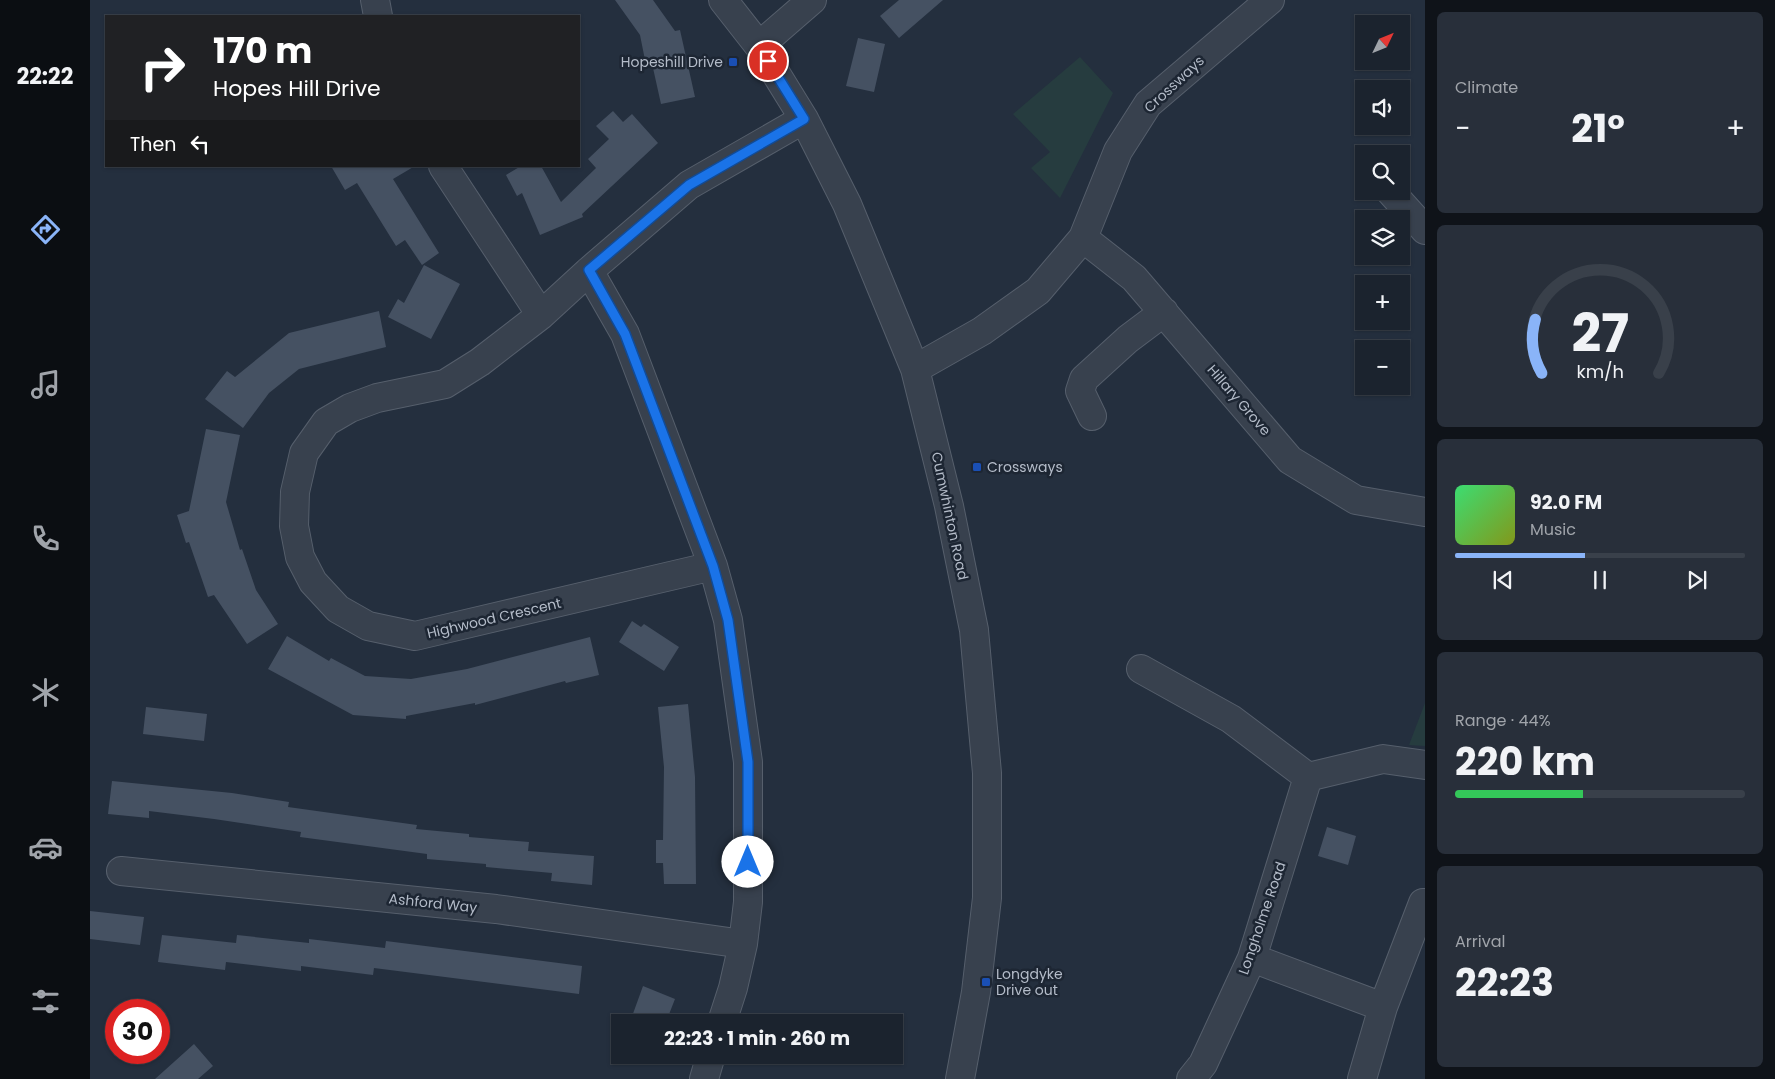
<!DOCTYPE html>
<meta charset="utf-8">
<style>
:root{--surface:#1b232e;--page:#282f3a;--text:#f1f3f6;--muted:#a0a4aa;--line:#39404a;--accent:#8ab4f8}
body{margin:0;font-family:Poppins,sans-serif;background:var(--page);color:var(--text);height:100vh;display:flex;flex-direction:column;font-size:19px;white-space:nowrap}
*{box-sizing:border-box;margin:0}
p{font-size:16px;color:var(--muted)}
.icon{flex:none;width:28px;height:28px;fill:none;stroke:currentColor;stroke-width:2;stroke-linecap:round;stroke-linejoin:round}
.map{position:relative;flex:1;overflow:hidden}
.drawer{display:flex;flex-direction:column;gap:12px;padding:12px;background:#0f1319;width:350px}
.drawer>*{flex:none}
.banner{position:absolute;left:15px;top:15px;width:475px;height:152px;border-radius:0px;box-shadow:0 1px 4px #0004,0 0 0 1px var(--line);background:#202124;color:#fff;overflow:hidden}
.needle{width:32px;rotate:47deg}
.fabs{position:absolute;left:1265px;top:15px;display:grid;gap:10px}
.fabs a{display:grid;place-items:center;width:55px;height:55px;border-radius:0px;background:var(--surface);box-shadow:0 1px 4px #0004,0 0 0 1px var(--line);font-size:25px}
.speed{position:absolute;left:15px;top:999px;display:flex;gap:10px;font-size:25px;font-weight:700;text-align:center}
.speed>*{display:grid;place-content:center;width:65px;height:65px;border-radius:50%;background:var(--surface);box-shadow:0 1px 4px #0004,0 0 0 1px var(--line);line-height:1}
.speed .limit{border:8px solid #d22;background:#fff;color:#111}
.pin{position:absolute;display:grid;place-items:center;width:42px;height:42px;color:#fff;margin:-21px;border:2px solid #fff;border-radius:50%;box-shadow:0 1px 5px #0007}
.me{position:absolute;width:55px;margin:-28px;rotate:0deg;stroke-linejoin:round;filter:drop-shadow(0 0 4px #0008)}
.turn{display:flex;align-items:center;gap:18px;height:105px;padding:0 25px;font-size:22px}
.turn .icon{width:65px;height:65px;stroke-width:2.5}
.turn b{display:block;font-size:35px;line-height:42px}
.then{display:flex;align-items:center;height:48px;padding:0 25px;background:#0003;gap:10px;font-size:19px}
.big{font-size:38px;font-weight:700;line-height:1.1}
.drawer .card{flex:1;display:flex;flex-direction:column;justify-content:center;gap:8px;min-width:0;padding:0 18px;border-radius:8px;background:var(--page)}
.drawer .dial{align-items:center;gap:0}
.dial svg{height:130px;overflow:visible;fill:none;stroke:var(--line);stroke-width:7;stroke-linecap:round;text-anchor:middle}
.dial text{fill:var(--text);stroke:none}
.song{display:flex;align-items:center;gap:15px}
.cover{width:60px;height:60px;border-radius:8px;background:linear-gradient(135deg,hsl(140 70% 55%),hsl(70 70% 35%))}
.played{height:5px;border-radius:2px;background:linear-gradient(90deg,var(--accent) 45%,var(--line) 45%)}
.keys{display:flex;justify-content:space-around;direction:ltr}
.heat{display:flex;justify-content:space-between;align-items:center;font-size:28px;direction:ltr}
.charge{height:8px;border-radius:4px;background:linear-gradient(90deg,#34c759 44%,var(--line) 0)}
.trip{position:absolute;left:521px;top:1014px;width:292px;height:50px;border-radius:0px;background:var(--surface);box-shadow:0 1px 4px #0004,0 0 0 1px var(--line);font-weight:700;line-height:50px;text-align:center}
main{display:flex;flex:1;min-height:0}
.menu{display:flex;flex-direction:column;width:90px;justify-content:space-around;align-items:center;background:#0b0e12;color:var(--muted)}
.menu .icon{width:35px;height:35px}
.menu .on{color:var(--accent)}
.menu b{font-size:22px;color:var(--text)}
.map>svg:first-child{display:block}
.green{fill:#263c3f}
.building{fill:#455162}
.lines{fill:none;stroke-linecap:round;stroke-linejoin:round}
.minor-casing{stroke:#565f6c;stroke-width:30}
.minor{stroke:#38414e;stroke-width:28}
.route-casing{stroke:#114b97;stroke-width:12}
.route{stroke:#1a73e8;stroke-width:9}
.transit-dot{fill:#1a4fb4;stroke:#1d2633;stroke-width:2}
.labels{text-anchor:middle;stroke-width:5;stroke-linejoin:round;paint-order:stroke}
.poi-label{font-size:14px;fill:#b4bcc9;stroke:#1d2633;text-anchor:start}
.street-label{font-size:14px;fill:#b4bcc9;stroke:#1d2633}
</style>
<main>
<nav class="menu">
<b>22:22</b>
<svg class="icon on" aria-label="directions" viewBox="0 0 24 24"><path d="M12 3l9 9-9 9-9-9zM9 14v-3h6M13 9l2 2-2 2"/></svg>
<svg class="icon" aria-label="music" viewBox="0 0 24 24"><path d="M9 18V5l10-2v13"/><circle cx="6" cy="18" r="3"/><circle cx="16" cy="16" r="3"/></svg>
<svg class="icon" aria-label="phone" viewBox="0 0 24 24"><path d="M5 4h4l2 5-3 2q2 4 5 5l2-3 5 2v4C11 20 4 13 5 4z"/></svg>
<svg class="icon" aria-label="climate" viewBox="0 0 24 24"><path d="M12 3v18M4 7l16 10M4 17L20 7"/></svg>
<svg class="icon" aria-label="car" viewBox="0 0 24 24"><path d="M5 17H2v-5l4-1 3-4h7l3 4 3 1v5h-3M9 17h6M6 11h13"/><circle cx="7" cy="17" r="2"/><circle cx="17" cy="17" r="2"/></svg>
<svg class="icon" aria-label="filters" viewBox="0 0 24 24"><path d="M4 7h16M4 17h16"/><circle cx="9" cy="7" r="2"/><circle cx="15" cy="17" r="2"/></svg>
</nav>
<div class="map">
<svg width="1335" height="1079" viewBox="0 0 1335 1079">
<rect width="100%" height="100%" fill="#242f3e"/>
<path class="green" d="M990 57 1023 93 970 198 941 168 960 152 923 114Z
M1335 703V746L1319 745Z"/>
<path class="building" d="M525 0H563L585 31 590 30 605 97 571 104 561 59 555 60 550 35Z
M809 0H853L809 38 790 16Z
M768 38 795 44 784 92 756 86Z
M523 111 533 122 542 114 568 143 492 214 493 217 450 235 432 193 427 196 416 175 431 166H451L471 202 506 168 498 159 519 139 506 126Z
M241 166H325L303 179 349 253 332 265 315 240 306 246 267 183 255 190Z
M334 265 370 284 341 339 298 317 308 299 314 303Z
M289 311 296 347 209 369 179 393 153 428 115 399 137 371 145 377 199 333Z
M116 429 150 435 136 502 150 550 152 549 166 590 188 624 157 644 124 595 118 597 99 542 96 543 87 515 99 511Z
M542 621 551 627 554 624 589 647 574 671 529 642Z
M197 636 239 661 241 658 275 676 321 679 377 669 500 637 509 675 476 683 475 681 385 705V703L316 716V719L263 715 178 669Z
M598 704 605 777 606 884H574L573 863H566V840H573L574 767 568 707Z
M56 707 117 714 114 741 53 734Z
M22 781 142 793 199 802 198 807 327 825 326 829 379 834V837L439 842 438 851 504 856 502 885 461 881 462 873 396 867V864L337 859V854L210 837 211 832 124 819 59 811V818L18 814Z
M1237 827 1266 836 1258 865 1228 856Z
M0 911 54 917 50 945 0 939Z
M72 935 146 943 147 935 219 943V939L295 948 296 941 492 966 489 994 284 968 283 975 211 966V971L136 962 135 970 68 962Z
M553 986 585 999 576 1022H540Z
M104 1044 123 1066 108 1079H65Z"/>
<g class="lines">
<defs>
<path id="minor" d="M285 0 288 16
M633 0 669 46 714 119 757 204 825 369 859 506 884 630 897 773V898L886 992 870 1079
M669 46 722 0
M353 166 451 315
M1300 191 1335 230
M993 238 1044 278 1200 460 1266 500 1335 512
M499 271 535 334 623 566 638 620 658 762V902L653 944 643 988 632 1022
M825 369 892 331 948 291 993 238 1028 151 1058 104 1180 0
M1002 416 990 391 994 379 1038 339 1074 312
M623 566 325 636 278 626 248 609 223 582 210 557 204 526 205 492 214 453 236 422 260 408 287 398 355 384 390 362 451 315 499 271 599 185 714 119
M1051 669 1141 719 1218 777
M31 871 406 909 653 944
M1162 958 1293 1007
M614 1079 621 1055
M1101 1079 1113 1064 1162 958 1218 777 1293 759 1335 765
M1272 1079 1293 1007 1333 903"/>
</defs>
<use href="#minor" class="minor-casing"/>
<use href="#minor" class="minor"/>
</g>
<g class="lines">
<defs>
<path id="route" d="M658 862V762L638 620 623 566 535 334 499 270 599 185 714 119 678 61"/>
</defs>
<use href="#route" class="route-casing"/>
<use href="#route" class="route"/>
</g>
<g class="transit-dot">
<rect x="638" y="57" width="10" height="10" rx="2.5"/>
<rect x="882" y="462" width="10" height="10" rx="2.5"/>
<rect x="891" y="977" width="10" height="10" rx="2.5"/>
</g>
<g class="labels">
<g class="poi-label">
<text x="633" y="67" text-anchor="end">Hopeshill Drive</text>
<text x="897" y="472">Crossways</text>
<text x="906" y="979">Longdyke<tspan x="906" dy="16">Drive out</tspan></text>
</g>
<g class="street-label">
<text transform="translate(1084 84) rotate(-43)" y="5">Crossways</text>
<text transform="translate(1149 400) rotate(49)" y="5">Hillary Grove</text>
<text transform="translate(860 516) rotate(78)" y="5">Cumwhinton Road</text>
<text transform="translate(404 618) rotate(-13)" y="5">Highwood Crescent</text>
<text transform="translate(343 903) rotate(6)" y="5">Ashford Way</text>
<text transform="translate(1172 918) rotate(-71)" y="5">Longholme Road</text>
</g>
</g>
</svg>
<div class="fabs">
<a><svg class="needle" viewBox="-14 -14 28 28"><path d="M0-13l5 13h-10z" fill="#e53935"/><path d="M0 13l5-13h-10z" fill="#a0a4aa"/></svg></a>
<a><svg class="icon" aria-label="sound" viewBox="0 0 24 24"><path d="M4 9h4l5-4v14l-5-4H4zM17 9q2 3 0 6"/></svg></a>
<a><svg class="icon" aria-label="search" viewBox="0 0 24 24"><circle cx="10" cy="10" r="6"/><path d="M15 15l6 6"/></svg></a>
<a><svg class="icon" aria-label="layers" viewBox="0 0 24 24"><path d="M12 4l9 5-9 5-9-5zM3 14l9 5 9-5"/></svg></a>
<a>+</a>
<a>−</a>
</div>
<div class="speed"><div class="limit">30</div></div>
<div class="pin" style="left:678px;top:61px;background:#d93025"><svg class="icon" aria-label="arrive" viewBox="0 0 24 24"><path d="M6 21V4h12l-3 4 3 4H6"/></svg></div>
<svg class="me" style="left:658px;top:862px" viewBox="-20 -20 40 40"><circle r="19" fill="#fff"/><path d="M0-13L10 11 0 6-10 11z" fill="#1a73e8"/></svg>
<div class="trip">22:23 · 1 min · 260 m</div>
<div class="banner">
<div class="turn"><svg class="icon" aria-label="right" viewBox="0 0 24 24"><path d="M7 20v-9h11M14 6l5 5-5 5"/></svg><div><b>170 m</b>Hopes Hill Drive</div></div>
<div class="then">Then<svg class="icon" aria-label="left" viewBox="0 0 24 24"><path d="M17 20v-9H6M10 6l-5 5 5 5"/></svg></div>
</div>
</div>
<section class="drawer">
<div class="card"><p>Climate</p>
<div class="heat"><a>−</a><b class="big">21°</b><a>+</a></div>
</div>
<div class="card dial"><svg viewBox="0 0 100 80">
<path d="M14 69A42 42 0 1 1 86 69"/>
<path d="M14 69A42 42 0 0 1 10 36" stroke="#8ab4f8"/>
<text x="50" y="56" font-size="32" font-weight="700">27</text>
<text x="50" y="72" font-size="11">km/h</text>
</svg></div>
<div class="card">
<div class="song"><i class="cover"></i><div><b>92.0 FM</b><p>Music</p></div></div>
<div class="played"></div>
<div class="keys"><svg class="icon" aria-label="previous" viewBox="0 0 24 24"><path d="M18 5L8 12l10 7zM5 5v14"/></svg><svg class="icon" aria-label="pause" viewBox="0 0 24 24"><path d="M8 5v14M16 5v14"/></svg><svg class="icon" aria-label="next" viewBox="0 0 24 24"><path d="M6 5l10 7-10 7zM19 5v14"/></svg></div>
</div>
<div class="card"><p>Range · 44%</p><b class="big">220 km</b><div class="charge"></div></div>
<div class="card"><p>Arrival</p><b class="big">22:23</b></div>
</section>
</main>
